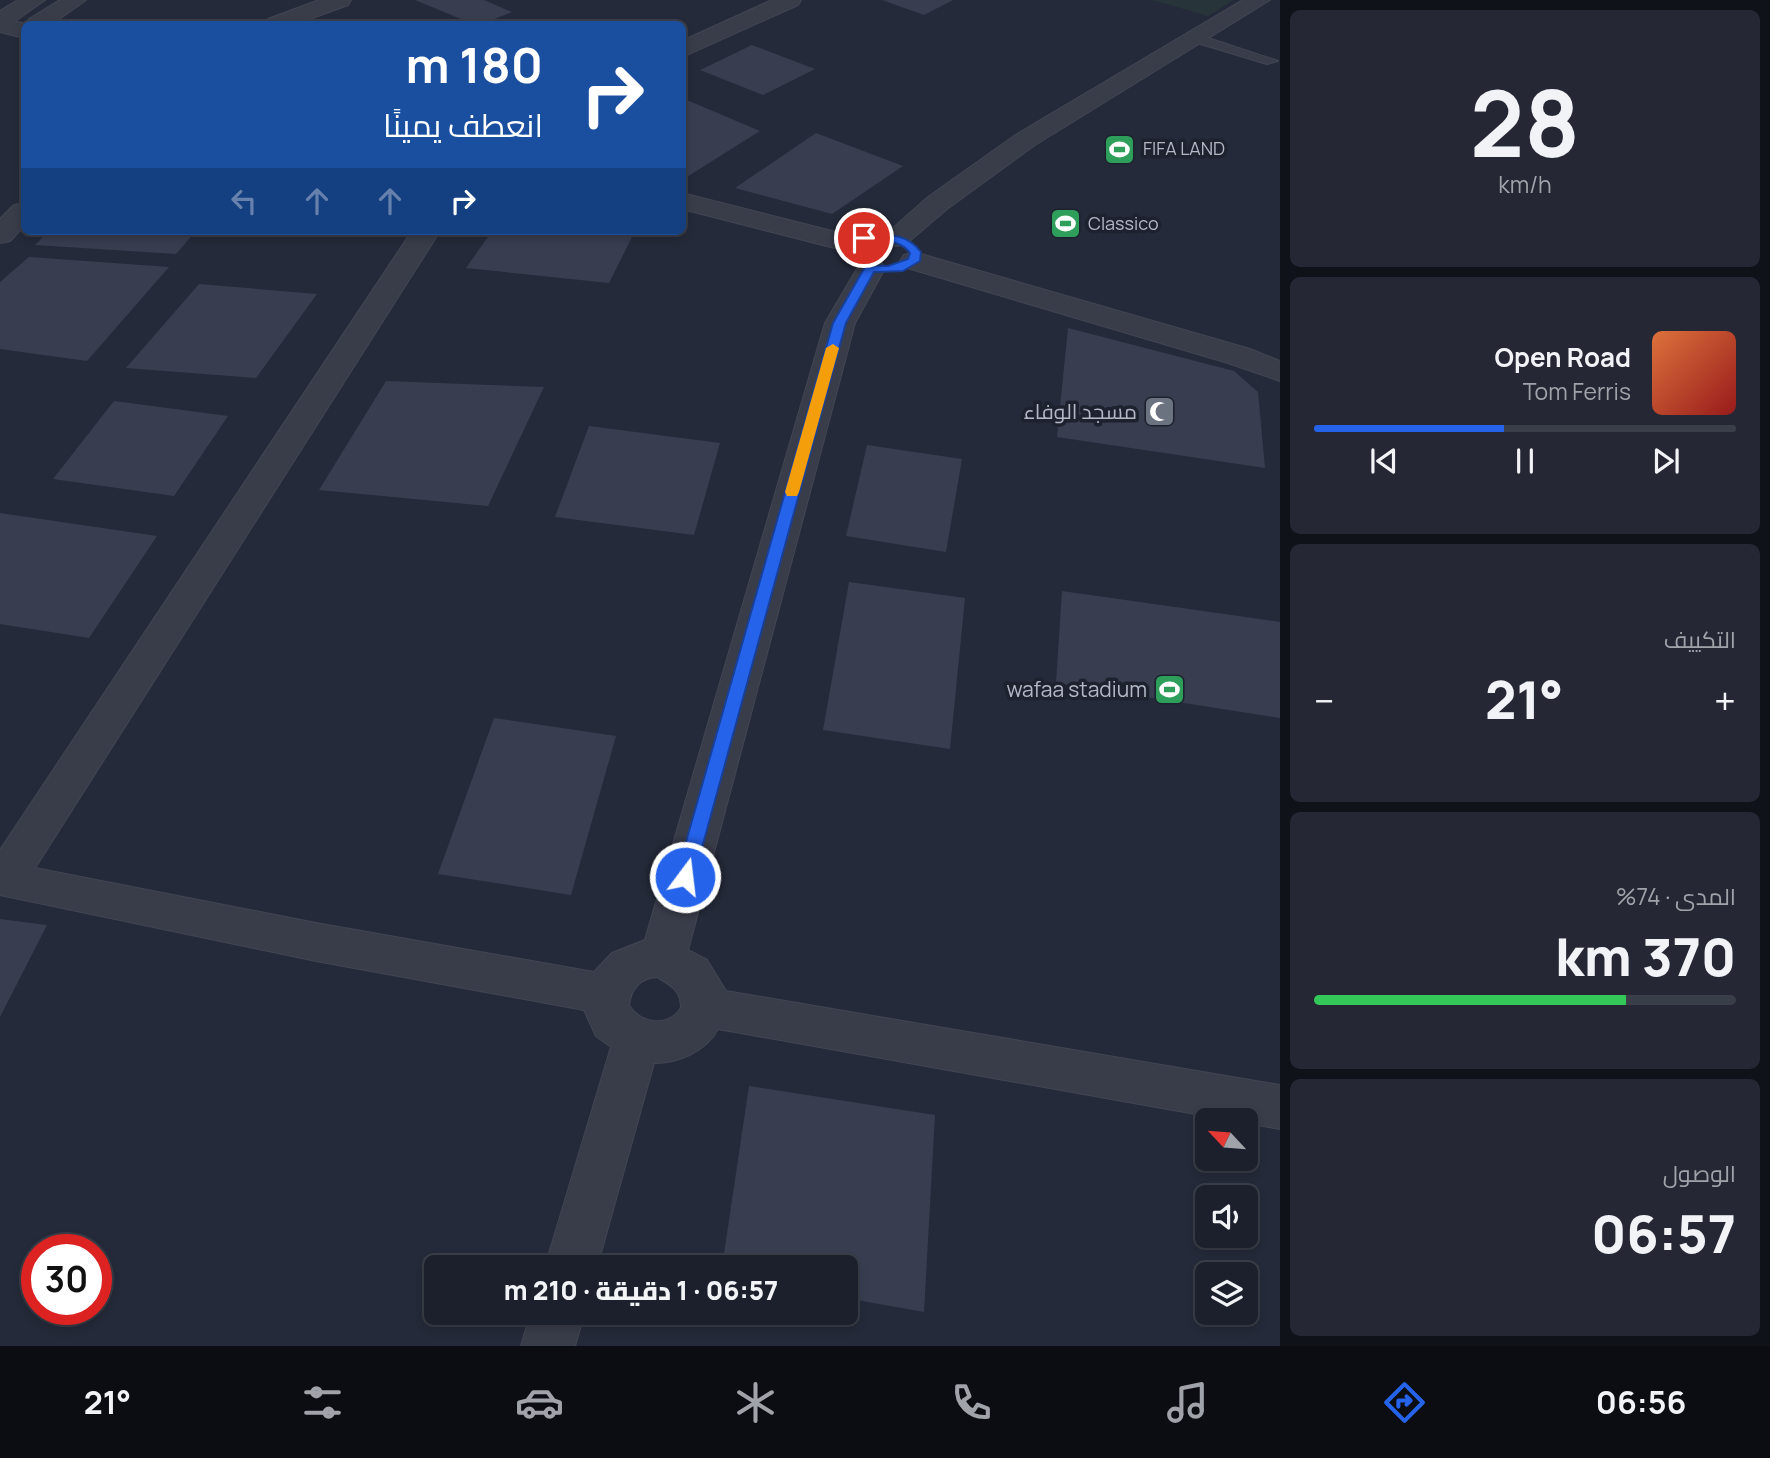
<!DOCTYPE html>
<html lang="ar">
<meta charset="utf-8">
<style>
:root{--surface:#1c202c;--page:#252834;--text:#f1f3f6;--muted:#a0a3a9;--line:#3a3e48;--accent:#2563eb}
body{margin:0;font-family:Manrope,Cairo,sans-serif;background:var(--page);color:var(--text);direction:rtl;height:100vh;display:flex;flex-direction:column;font-size:26px;white-space:nowrap}
*{box-sizing:border-box;margin:0}
p{font-size:23px;color:var(--muted)}
.icon{flex:none;width:38px;height:38px;fill:none;stroke:currentColor;stroke-width:2;stroke-linecap:round;stroke-linejoin:round}
.map{position:relative;flex:1;overflow:hidden;direction:ltr}
.drawer{display:flex;flex-direction:column;gap:10px;padding:10px;background:#0f1218;width:490px}
.drawer>*{flex:none}
.hud{position:absolute;left:21px;top:21px;width:665px;height:214px;border-radius:10px;box-shadow:0 4px 10px #0003,0 0 0 2px var(--line);direction:rtl;background:#1a4fa0;color:#fff;overflow:hidden}
.needle{width:46px;rotate:296deg}
.buttons{position:absolute;left:1195px;top:1108px;display:grid;gap:14px}
.buttons a{display:grid;place-items:center;width:63px;height:63px;border-radius:10px;background:var(--surface);box-shadow:0 4px 10px #0003,0 0 0 2px var(--line);font-size:35px}
.speed{position:absolute;left:21px;top:1234px;display:flex;gap:14px;font-size:35px;font-weight:700;text-align:center}
.speed>*{display:grid;place-content:center;width:91px;height:91px;border-radius:50%;background:var(--surface);box-shadow:0 4px 10px #0003,0 0 0 2px var(--line);line-height:1}
.speed .limit{border:10px solid #d22;background:#fff;color:#111}
.pin{position:absolute;display:grid;place-items:center;width:60px;height:60px;color:#fff;margin:-30px;border:4px solid #fff;border-radius:50%;box-shadow:0 2px 7px #0007}
.me{position:absolute;width:77px;margin:-38px;rotate:15deg;stroke-linejoin:round;filter:drop-shadow(0 0 5px #0008)}
.turn{display:flex;align-items:center;gap:24px;height:147px;padding:0 28px;font-size:32px}
.turn .icon{width:91px;height:91px;stroke-width:2.5}
.turn b{display:block;font-size:49px;line-height:60px}
.lanes{display:flex;align-items:center;height:66px;padding:0 28px;background:#0003;justify-content:center;gap:35px;direction:ltr}
.lanes .off{opacity:.35}
.big{font-size:52px;font-weight:800;line-height:1.1}
.drawer .tile{flex:1;display:flex;flex-direction:column;justify-content:center;gap:10px;min-width:0;padding:0 24px;border-radius:10px;background:var(--page)}
.drawer .dial{align-items:center;gap:0}
.dial b{font-size:91px;line-height:1}
.song{display:flex;align-items:center;gap:21px}
.cover{width:84px;height:84px;border-radius:10px;background:linear-gradient(135deg,hsl(20 70% 55%),hsl(0 70% 35%))}
.played{height:7px;border-radius:4px;background:linear-gradient(90deg,var(--accent) 45%,var(--line) 45%)}
.keys{display:flex;justify-content:space-around;direction:ltr}
.heat{display:flex;justify-content:space-between;align-items:center;font-size:38px;direction:ltr}
.charge{height:10px;border-radius:5px;background:linear-gradient(90deg,#34c759 74%,var(--line) 0)}
.trip{position:absolute;left:424px;top:1255px;width:434px;height:70px;border-radius:10px;background:var(--surface);box-shadow:0 4px 10px #0003,0 0 0 2px var(--line);font-weight:800;line-height:70px;text-align:center;direction:rtl}
.tabs{display:flex;height:112px;justify-content:space-around;align-items:center;background:#0b0d12;color:var(--muted)}
.tabs .icon{width:49px;height:49px}
.tabs .selected{color:var(--accent)}
.tabs b{font-size:32px;color:var(--text)}
main{display:flex;flex:1;min-height:0}
.map>svg:first-child{display:block}
.green{fill:#27353b}
.building{fill:#383e50}
.lines{fill:none;stroke-linecap:round;stroke-linejoin:round}
.service-casing{stroke:#424653;stroke-width:2}
.minor-casing{stroke:#424653;stroke-width:2}
.tertiary-casing{stroke:#424653;stroke-width:2}
.service{fill:#393d4a;fill-rule:evenodd}
.minor{fill:#393d4a;fill-rule:evenodd}
.tertiary{fill:#393d4a;fill-rule:evenodd}
.route{fill:#2563eb;stroke:#184099;stroke-width:2}
.slow{fill:#f59e0b}
.labels{text-anchor:middle;stroke-width:7;stroke-linejoin:round;paint-order:stroke}
.far-poi-label{font-size:18px;fill:#b4b8c6;stroke:#1e222f;text-anchor:start}
.poi-label{font-size:21px;fill:#b4b8c6;stroke:#1e222f;text-anchor:end}
</style>
<main>
<section class="drawer">
<div class="tile dial"><b>28</b><p>km/h</p></div>
<div class="tile">
<div class="song"><i class="cover"></i><div><b>Open Road</b><p>Tom Ferris</p></div></div>
<div class="played"></div>
<div class="keys"><svg class="icon" aria-label="previous" viewBox="0 0 24 24"><path d="M18 5L8 12l10 7zM5 5v14"/></svg><svg class="icon" aria-label="pause" viewBox="0 0 24 24"><path d="M8 5v14M16 5v14"/></svg><svg class="icon" aria-label="next" viewBox="0 0 24 24"><path d="M6 5l10 7-10 7zM19 5v14"/></svg></div>
</div>
<div class="tile"><p>التكييف</p>
<div class="heat"><a>−</a><b class="big">21°</b><a>+</a></div>
</div>
<div class="tile"><p>المدى · 74%</p><b class="big">370 km</b><div class="charge"></div></div>
<div class="tile"><p>الوصول</p><b class="big">06:57</b></div>
</section>
<div class="map">
<svg width="1280" height="1346" viewBox="0 0 1280 1346">
<rect width="100%" height="100%" fill="#252a3a"/>
<path class="green" d="M1153 0H1233L1208 16Z"/>
<path class="building" d="M415 0H484L512 12 482 24H473Z
M882 0H953L924 15Z
M752 45 815 69 763 95 700 70Z
M682 98 760 131 682 180Z
M816 133 903 166 832 214 735 188Z
M49 231H196L176 254 35 245Z
M492 231H635L609 283 466 268Z
M29 257 169 267 87 361 0 349V282Z
M199 284 317 294 256 378 126 368Z
M1068 328 1234 371 1258 392 1265 468 1057 437Z
M386 381 544 387 488 506 319 490Z
M114 401 228 416 174 496 53 479Z
M589 426 720 443 694 535 555 517Z
M867 445 962 459 946 552 846 536Z
M0 513 157 536 89 638 0 624Z
M849 582 965 598 950 749 823 730Z
M1062 591 1280 622V718L1056 683Z
M494 718 616 736 571 895 438 874Z
M0 919 47 925 0 1017Z
M749 1086 935 1115 924 1312 845 1298V1267H722Z"/>
<g class="lines">
<defs>
<path id="service" d="M1194 36H1202L1278 61 1267 64 1194 42Z"/>
<path id="minor" d="M319 0H351L348 5 296 24H265L268 19Z
M772 0H801L798 5 682 57V41Z
M1243 0H1270L1035 145 947 209 906 244 896 246 886 244 882 238 928 197 1017 134Z
M0 18 26 24 24 38 0 32Z
M682 193 864 239 868 245 864 251 854 253 682 209Z
M24 203V226L10 241 0 243V219L14 205Z
M412 231H440L35 868 316 923 594 972 612 953 645 940 825 323 861 262 871 259 881 262 885 268 855 323 688 950 707 960 726 991 1280 1085V1129L1246 1123V1120H1229L718 1029C706 1051 679 1063 654 1063L597 1267H545L611 1047 596 1036 584 1010 316 961 0 895V850ZM657 977C672 986 681 990 681 1008 668 1028 640 1024 629 1005 631 988 641 978 657 977Z
M914 252 1250 349 1280 361V381L1228 363 904 267 900 261 904 255Z
M531 1312H585L575 1346H521Z"/>
<path id="tertiary" d="M18 0H45L8 26 0 28V11Z
M60 0H86L52 24H26L29 19Z"/>
</defs>
<use href="#service" class="service-casing"/>
<use href="#minor" class="minor-casing"/>
<use href="#tertiary" class="tertiary-casing"/>
<use href="#service" class="service"/>
<use href="#minor" class="minor"/>
<use href="#tertiary" class="tertiary"/>
</g>
<path class="route" d="M864 235C887 235 906 232 921 252L920 261 903 271 874 272 846 323 694 877 685 884 676 877 833 323 866 265 888 266 908 259 910 253C897 236 878 244 860 241L858 238Z"/>
<path class="slow" d="M833 344 839 348 799 492 797 496H787L785 492 826 348Z"/>
<defs>
<symbol id="stadium-square" viewBox="-11 -11 22 22"><rect x="-9" y="-9" width="18" height="18" rx="4" fill="#2e9e5b" stroke="#1e222f"/><path d="M0-5a6.5 5 0 1 0 0 10a6.5 5 0 1 0 0-10ZM-3.5-1.8h7v3.6h-7Z" fill="#fff"/></symbol>
<symbol id="mosque-square" viewBox="-11 -11 22 22"><rect x="-9" y="-9" width="18" height="18" rx="4" fill="#6b7280" stroke="#1e222f"/><path d="M3.5-4.9A6 6 0 1 0 3.5 4.9A5 5 0 1 1 3.5-4.9Z" fill="#fff"/></symbol>
</defs>
<g fill-rule="evenodd">
<use href="#stadium-square" x="1102" y="132" width="35" height="35"/>
<use href="#stadium-square" x="1048" y="206" width="35" height="35"/>
<use href="#mosque-square" x="1142" y="394" width="35" height="35"/>
<use href="#stadium-square" x="1152" y="672" width="35" height="35"/>
</g>
<g class="labels">
<g class="far-poi-label">
<text x="1143" y="155">FIFA LAND</text>
<text x="1088" y="230">Classico</text>
</g>
<g class="poi-label">
<text x="1137" y="419">مسجد الوفاء</text>
<text x="1147" y="697">wafaa stadium</text>
</g>
</g>
</svg>
<div class="buttons">
<a><svg class="needle" viewBox="-14 -14 28 28"><path d="M0-13l5 13h-10z" fill="#e53935"/><path d="M0 13l5-13h-10z" fill="#a0a3a9"/></svg></a>
<a><svg class="icon" aria-label="sound" viewBox="0 0 24 24"><path d="M4 9h4l5-4v14l-5-4H4zM17 9q2 3 0 6"/></svg></a>
<a><svg class="icon" aria-label="layers" viewBox="0 0 24 24"><path d="M12 4l9 5-9 5-9-5zM3 14l9 5 9-5"/></svg></a>
</div>
<div class="speed"><div class="limit">30</div></div>
<div class="pin" style="left:864px;top:238px;background:#d93025"><svg class="icon" aria-label="arrive" viewBox="0 0 24 24"><path d="M6 21V4h12l-3 4 3 4H6"/></svg></div>
<svg class="me" style="left:685px;top:877px" viewBox="-20 -20 40 40"><circle r="17" fill="#2563eb" stroke="#fff" stroke-width="3"/><path d="M0-11L8 9 0 5-8 9z" fill="#fff"/></svg>
<div class="trip">06:57 · 1 دقيقة · 210 m</div>
<div class="hud">
<div class="turn"><svg class="icon" aria-label="right" viewBox="0 0 24 24"><path d="M7 20v-9h11M14 6l5 5-5 5"/></svg><div><b>180 m</b>انعطف يمينًا</div></div>
<div class="lanes"><svg class="icon off" aria-label="left" viewBox="0 0 24 24"><path d="M17 20v-9H6M10 6l-5 5 5 5"/></svg><svg class="icon off" aria-label="ahead" viewBox="0 0 24 24"><path d="M12 20V5M6 11l6-6 6 6"/></svg><svg class="icon off" aria-label="ahead" viewBox="0 0 24 24"><path d="M12 20V5M6 11l6-6 6 6"/></svg><svg class="icon" aria-label="right" viewBox="0 0 24 24"><path d="M7 20v-9h11M14 6l5 5-5 5"/></svg></div>
</div>
</div>
</main>
<nav class="tabs">
<b>06:56</b>
<svg class="icon selected" aria-label="directions" viewBox="0 0 24 24"><path d="M12 3l9 9-9 9-9-9zM9 14v-3h6M13 9l2 2-2 2"/></svg>
<svg class="icon" aria-label="music" viewBox="0 0 24 24"><path d="M9 18V5l10-2v13"/><circle cx="6" cy="18" r="3"/><circle cx="16" cy="16" r="3"/></svg>
<svg class="icon" aria-label="phone" viewBox="0 0 24 24"><path d="M5 4h4l2 5-3 2q2 4 5 5l2-3 5 2v4C11 20 4 13 5 4z"/></svg>
<svg class="icon" aria-label="climate" viewBox="0 0 24 24"><path d="M12 3v18M4 7l16 10M4 17L20 7"/></svg>
<svg class="icon" aria-label="car" viewBox="0 0 24 24"><path d="M5 17H2v-5l4-1 3-4h7l3 4 3 1v5h-3M9 17h6M6 11h13"/><circle cx="7" cy="17" r="2"/><circle cx="17" cy="17" r="2"/></svg>
<svg class="icon" aria-label="filters" viewBox="0 0 24 24"><path d="M4 7h16M4 17h16"/><circle cx="9" cy="7" r="2"/><circle cx="15" cy="17" r="2"/></svg>
<b>21°</b>
</nav>
